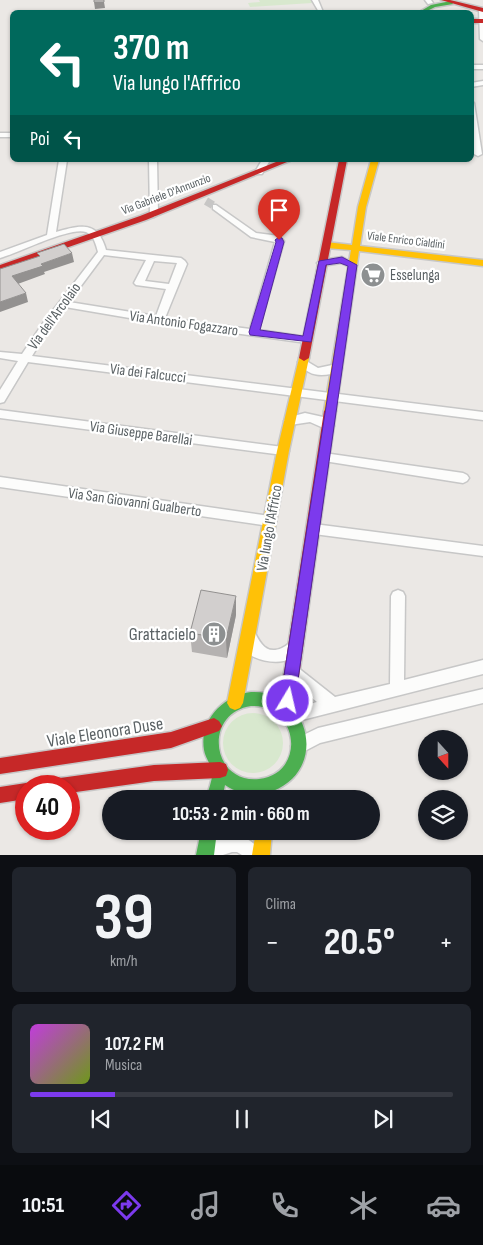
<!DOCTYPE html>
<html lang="it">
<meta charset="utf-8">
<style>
:root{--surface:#171b24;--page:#20242c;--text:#f1f3f6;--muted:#9ea1a6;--line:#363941;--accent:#7c3aed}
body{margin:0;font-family:"Sofia Sans Condensed",sans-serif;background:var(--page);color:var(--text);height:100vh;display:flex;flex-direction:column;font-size:19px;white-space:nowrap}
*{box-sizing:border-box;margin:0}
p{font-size:16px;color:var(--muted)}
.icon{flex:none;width:28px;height:28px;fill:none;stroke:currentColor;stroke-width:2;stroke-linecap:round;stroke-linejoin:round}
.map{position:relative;height:855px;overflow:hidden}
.panel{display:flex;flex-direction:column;gap:12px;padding:12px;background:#0d0f14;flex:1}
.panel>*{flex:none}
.top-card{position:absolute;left:10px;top:10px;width:464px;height:152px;border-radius:8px;box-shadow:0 1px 4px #0004;background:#00695c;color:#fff;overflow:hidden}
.needle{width:32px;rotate:159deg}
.tools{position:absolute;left:418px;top:730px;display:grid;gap:10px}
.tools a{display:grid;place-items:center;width:50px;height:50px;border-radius:50%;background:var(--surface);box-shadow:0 1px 4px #0004;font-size:25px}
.speed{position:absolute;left:15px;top:775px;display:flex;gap:10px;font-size:25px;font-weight:700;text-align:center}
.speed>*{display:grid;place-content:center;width:65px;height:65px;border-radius:50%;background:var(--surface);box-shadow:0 1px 4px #0004;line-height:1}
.speed .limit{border:8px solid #d22;background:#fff;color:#111}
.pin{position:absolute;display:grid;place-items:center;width:42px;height:42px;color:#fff;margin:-51px -21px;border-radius:50% 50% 50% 0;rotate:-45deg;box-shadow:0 0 5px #0007}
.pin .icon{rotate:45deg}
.me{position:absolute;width:55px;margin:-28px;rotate:9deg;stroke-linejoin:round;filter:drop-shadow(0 0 4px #0008)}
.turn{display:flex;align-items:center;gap:18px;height:105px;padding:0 20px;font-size:22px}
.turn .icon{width:65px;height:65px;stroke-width:2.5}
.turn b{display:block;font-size:35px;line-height:42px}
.then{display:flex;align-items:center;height:48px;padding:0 20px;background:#0003;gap:10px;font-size:19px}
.big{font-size:38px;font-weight:700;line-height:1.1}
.panel .tile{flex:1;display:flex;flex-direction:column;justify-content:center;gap:8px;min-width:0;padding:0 18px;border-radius:8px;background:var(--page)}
.panel .dial{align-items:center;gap:0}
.dial b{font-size:65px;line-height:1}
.song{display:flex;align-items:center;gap:15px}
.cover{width:60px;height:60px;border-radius:8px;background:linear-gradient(135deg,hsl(290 70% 55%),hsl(80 70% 35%))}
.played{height:5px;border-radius:2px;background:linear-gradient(90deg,var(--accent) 20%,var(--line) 20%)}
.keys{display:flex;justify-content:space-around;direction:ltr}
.heat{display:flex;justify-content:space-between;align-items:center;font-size:28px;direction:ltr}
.panel .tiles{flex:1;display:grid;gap:12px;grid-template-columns:1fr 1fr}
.tile:last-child{grid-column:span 2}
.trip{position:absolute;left:102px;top:790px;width:278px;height:50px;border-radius:25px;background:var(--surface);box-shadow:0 1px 4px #0004;font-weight:700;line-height:50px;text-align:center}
.dock{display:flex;height:80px;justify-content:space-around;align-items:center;background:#090b0e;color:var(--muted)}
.dock .icon{width:35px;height:35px}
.dock .current{color:var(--accent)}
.dock b{font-size:22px;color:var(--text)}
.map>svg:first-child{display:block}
.green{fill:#d8e8ce}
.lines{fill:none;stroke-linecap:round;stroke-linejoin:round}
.street-tunnel{stroke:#c7c6c5;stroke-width:8;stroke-dasharray:8 4;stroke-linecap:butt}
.street-casing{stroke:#c7c7c7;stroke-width:3}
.fast-casing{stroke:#c7c7c7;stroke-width:3}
.slow-casing{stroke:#c7c7c7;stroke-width:3}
.jam-casing{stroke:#c7c7c7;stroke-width:3}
.street{fill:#fcfcfb;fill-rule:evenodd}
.fast{fill:#4caf50;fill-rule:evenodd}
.slow{fill:#ffc107;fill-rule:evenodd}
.jam{fill:#c62828;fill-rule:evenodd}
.wall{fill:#b5b2b1}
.shaded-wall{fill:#939190}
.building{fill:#d2cfce;stroke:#939190}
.route{fill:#7c3aed;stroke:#51269a}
.labels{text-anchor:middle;stroke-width:4.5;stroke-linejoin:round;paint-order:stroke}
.far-street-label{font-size:12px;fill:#5a6164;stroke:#fff}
.poi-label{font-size:15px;fill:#5a6164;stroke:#fff;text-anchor:start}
.street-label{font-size:15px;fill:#5a6164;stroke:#fff}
.near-poi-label{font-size:18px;fill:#5a6164;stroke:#fff;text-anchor:end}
.near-street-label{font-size:18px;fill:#5a6164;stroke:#fff}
</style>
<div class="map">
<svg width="483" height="855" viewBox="0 0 483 855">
<rect width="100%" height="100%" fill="#ebe8e5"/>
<path class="green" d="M259 0H311L312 3 250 7 248 3 260 2Z
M223 743a30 30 0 1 1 60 0a30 30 0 1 1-60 0Z"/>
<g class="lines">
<path class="street-tunnel" d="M206 201 216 207"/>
<defs>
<path id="street" d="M312 0H318L323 12H319Z
M425 0H431L433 3 428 4Z
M482 8 483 9V41L480 39 479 10Z
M471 65H483V69H471Z
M483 81V85L471 87V83Z
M471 101 474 103 482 154 478 156 474 154 471 131Z
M0 133H12V137H0Z
M59 160H67L56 232C80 225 98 220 106 250L181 258 185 261 187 264 165 318 250 329 275 242 251 237 213 209V205H216L256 233 279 236 284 241 259 330 307 337 312 340 307 343 159 323 65 307 48 330 32 356 483 412V420L28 362 4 402 0 403V390L18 361 0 358V352L22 354 41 326 98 252C96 245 94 235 86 232 71 226 18 253 0 258V252L47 235ZM104 255 146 260 134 283 136 285 166 289 156 316 69 302ZM154 261 177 263 169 284 145 281Z
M149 160H157L158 214 154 217 150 214Z
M262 160H270L262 174H256L255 172Z
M342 257 357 265 352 268 341 263 322 266 317 263 322 260Z
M303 359 318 368 337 364 342 368 341 371C324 377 309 378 298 362L299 360Z
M0 410 283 447 287 448 289 451 287 454 283 455 0 418Z
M305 413 323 417 334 426 328 430 310 422 290 425 284 421 286 418Z
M324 453 463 473 467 475 469 478 467 481 463 483 324 461 320 460 318 457 320 454Z
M0 477 270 516 274 517 276 521 274 525 270 526 0 487Z
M314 524 483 546V556L314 534 310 533 308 529 310 525Z
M398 590 403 592 405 596 404 680 483 660V674L298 721 282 718 279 713 282 708 287 706 298 707 317 702 287 677 285 672 287 667 292 665 297 667 335 697 390 684 391 596 393 592Z
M249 630 254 631C260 643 266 655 282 648 287 646 291 641 296 639L301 641 303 646C294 666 268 664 252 656L242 636 244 631Z
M483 689V703L320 743 299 754 293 752 291 746 293 740 318 728Z
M232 835C245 836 256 842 262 855H242L237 852H232L223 855H200C205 843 219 837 232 835Z"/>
<path id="fast" d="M451 1 453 4 435 7 425 12 421 11 431 5Z
M251 692C310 689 329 769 273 791 256 798 240 795 225 785L222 799H206C208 791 213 779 212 772 211 764 205 757 204 750 199 720 223 696 251 692ZM251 706C300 704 306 774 259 779 211 784 203 713 251 706Z
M201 831H217L214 855H196Z"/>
<path id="slow" d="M371 160H379L366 207 360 246 483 260V266L359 251 336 411 330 415 324 411 351 250 326 248 322 245 326 242 352 245 358 207Z
M304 355 309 358 289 451 243 703 240 708 235 710 230 708 227 703 277 451 299 358Z
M256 831H272L270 855H252Z"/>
<path id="jam" d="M441 0H450L483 8V12Z
M471 19H483V23H471Z
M281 160H292L146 220 0 271V265L140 216Z
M339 160H347L309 358 304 361 299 358Z
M330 407 336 411 294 712 291 717 286 719 281 717 278 712 324 411Z
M214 718 219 721 222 726 219 731 171 748 0 774V758L171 732Z
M220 762 226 764 228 770 226 776 220 778 154 781 69 793V786H52L54 780 60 778 154 765Z
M26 783 32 786H26V799L0 803V787Z"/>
</defs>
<use href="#street" class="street-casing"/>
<use href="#fast" class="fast-casing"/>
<use href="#slow" class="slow-casing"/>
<use href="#jam" class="jam-casing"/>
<use href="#street" class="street"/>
<use href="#fast" class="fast"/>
<use href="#slow" class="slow"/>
<use href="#jam" class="jam"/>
</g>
<path class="wall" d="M236 615 227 658 192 652 190 633Z"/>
<path class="shaded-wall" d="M94 2H104L105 8 95 9Z
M72 253 74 262 44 272 45 274 15 285 12 276 41 264Z
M26 293 28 302 0 312V302Z
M236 596V615L227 658 226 639Z"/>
<path class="building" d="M94 0H104V2H94Z
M64 244 72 253 41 264 43 266 12 276 26 293 0 302V269L40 256 37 253Z
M201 590 236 596 226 639 190 633Z"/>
<path class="route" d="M279 237 282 238 284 242 260 330 303 336 319 261 342 257 357 265 295 701 293 706 288 708 283 706 280 701 348 266 340 263 326 265 311 342 250 335 249 332 276 242 275 240Z"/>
<defs>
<symbol id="supermarket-disc" viewBox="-11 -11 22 22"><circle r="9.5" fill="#8d9091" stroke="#fff"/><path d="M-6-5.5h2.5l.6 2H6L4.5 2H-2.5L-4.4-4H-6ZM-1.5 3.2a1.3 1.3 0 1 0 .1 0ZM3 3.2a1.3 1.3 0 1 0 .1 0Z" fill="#fff"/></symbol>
<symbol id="building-disc" viewBox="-11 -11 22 22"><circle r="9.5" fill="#8d9091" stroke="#fff"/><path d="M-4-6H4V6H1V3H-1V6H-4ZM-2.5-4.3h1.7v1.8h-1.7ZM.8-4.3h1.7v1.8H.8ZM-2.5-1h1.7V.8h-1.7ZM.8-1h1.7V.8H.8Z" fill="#fff"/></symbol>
</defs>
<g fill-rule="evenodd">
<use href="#supermarket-disc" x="359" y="261" width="28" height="28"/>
<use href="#building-disc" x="200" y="620" width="28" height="28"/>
</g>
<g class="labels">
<g class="far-street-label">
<text transform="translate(166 194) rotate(-21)" y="4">Via Gabriele D'Annunzio</text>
<text transform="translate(406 240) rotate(7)" y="4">Viale Enrico Cialdini</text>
</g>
<g class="poi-label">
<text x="390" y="280">Esselunga</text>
</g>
<g class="street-label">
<text transform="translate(54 316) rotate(-54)" y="5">Via dell'Arcolaio</text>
<text transform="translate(184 323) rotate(8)" y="5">Via Antonio Fogazzaro</text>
<text transform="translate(148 373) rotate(7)" y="5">Via dei Falcucci</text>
<text transform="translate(141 433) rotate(8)" y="5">Via Giuseppe Barellai</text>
<text transform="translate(135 502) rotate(8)" y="5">Via San Giovanni Gualberto</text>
<text transform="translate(269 528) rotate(-80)" y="5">Via lungo l'Affrico</text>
</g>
<g class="near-poi-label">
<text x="196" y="640">Grattacielo</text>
</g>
<g class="near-street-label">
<text transform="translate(105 732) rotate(-9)" y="6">Viale Eleonora Duse</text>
</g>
</g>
</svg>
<div class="tools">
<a><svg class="needle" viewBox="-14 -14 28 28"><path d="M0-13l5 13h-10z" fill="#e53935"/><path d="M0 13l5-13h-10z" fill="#9ea1a6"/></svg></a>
<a><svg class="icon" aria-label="layers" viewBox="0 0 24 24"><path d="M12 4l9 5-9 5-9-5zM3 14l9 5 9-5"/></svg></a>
</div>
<div class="speed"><div class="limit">40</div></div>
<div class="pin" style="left:279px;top:240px;background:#d93025"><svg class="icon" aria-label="arrive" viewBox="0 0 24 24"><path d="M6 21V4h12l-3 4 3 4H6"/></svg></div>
<svg class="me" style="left:288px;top:701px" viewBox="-20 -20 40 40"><circle r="17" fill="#7c3aed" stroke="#fff" stroke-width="3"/><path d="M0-11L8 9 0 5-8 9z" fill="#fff"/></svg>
<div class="trip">10:53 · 2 min · 660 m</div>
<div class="top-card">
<div class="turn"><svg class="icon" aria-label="left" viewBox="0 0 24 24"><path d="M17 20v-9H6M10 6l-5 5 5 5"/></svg><div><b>370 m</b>Via lungo l'Affrico</div></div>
<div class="then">Poi<svg class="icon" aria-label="left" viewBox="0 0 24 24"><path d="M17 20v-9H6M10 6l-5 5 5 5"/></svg></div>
</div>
</div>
<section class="panel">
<div class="tiles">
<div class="tile dial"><b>39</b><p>km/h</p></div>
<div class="tile"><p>Clima</p>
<div class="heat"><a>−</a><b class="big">20.5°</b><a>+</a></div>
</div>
<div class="tile">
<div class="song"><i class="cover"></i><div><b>107.2 FM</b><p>Musica</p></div></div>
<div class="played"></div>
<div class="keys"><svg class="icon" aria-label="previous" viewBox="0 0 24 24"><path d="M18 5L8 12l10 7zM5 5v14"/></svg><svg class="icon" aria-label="pause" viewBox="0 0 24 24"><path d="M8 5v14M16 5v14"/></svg><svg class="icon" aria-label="next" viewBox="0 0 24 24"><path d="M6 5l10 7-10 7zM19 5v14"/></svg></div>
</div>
</div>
</section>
<nav class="dock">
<b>10:51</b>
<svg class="icon current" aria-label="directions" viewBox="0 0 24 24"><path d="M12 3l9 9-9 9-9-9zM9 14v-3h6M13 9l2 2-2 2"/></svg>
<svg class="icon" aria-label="music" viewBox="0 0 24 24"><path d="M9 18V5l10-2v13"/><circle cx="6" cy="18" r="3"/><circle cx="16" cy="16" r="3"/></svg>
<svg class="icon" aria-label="phone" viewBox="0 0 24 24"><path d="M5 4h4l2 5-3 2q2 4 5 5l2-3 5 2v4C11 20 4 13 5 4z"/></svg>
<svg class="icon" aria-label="climate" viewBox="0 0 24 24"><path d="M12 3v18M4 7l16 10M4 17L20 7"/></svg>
<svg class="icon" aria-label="car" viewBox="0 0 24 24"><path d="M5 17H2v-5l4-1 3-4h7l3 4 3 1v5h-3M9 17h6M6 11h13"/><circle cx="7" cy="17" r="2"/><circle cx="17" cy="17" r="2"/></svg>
</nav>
